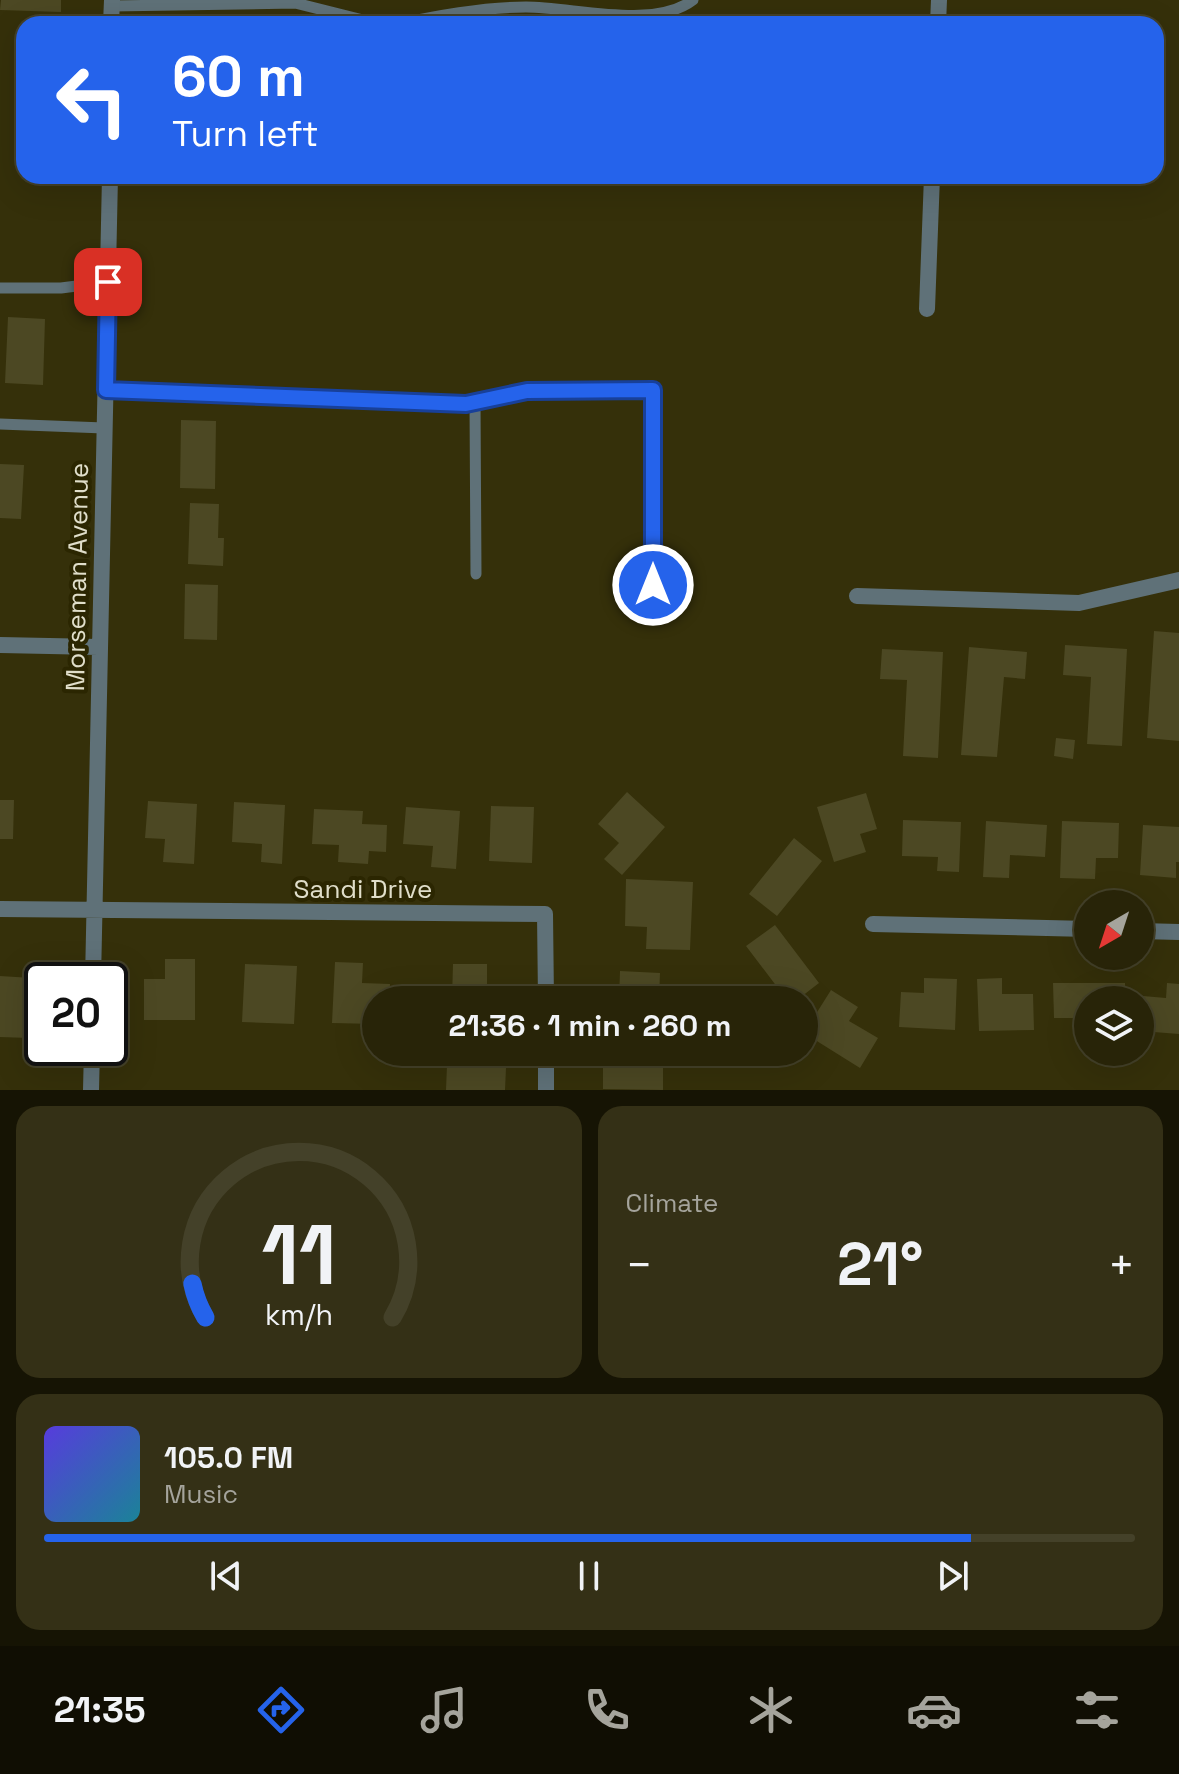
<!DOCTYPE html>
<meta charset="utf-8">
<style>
:root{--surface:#282408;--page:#343016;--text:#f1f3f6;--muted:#a5a49c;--line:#444129;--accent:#2563eb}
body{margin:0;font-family:"Space Grotesk",sans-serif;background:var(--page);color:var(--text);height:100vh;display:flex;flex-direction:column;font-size:30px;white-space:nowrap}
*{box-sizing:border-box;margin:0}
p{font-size:26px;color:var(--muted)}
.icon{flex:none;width:44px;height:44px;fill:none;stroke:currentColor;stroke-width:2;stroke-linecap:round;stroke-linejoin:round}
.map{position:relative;height:1090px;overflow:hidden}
.drawer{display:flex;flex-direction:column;gap:16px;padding:16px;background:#161404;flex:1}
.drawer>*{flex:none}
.hud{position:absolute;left:16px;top:16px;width:1148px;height:168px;border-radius:24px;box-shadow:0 8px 32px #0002,0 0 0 2px var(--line);background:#2563eb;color:#fff;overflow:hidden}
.needle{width:52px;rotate:219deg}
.buttons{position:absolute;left:1074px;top:890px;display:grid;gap:16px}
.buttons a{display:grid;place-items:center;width:80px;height:80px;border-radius:50%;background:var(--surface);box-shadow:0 8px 32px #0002,0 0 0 2px var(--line);font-size:40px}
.speed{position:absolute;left:24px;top:962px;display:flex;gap:16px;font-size:40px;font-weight:700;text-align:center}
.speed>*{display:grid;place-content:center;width:104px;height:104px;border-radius:50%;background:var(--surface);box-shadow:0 8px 32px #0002,0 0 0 2px var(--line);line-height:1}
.speed .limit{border:4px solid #111;border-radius:12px;background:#fff;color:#111}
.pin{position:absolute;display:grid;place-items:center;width:68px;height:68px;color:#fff;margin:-34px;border-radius:16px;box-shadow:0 4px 12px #0006}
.me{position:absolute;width:88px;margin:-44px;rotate:0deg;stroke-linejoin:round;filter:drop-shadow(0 0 6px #0008)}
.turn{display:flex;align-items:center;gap:28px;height:168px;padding:0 24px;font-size:36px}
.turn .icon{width:104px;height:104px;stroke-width:2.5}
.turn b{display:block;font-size:56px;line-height:68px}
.big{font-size:60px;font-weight:700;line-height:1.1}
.drawer .card{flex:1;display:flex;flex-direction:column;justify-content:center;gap:12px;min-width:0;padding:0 28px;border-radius:24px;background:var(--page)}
.drawer .dial{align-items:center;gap:0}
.dial svg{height:208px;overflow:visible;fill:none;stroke:var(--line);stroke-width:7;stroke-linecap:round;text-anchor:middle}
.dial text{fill:var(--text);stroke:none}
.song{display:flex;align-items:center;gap:24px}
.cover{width:96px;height:96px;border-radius:12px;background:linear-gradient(135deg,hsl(250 70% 55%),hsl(190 70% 35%))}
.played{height:8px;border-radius:4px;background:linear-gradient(90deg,var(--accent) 85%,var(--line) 85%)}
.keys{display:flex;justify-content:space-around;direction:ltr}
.heat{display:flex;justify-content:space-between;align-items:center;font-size:44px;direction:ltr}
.drawer .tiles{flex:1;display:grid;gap:16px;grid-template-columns:1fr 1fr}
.card:last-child{grid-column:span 2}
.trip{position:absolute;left:362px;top:986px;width:456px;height:80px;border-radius:40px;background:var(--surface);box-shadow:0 8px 32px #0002,0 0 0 2px var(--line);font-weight:700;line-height:80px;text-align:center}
.dock{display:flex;height:128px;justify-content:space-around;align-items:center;background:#100e03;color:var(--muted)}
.dock .icon{width:56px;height:56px}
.dock .current{color:var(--accent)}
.dock b{font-size:36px;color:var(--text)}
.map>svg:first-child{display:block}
.building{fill:#4c4823}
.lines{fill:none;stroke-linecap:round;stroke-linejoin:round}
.service{stroke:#5f7178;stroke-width:11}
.minor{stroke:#5f7178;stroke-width:16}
.route-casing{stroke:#184099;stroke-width:20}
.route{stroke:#2563eb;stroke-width:14}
.labels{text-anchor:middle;stroke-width:8;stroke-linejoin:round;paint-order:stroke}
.street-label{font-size:26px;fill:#e0deca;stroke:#2b2601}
</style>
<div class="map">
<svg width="1179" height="1090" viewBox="0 0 1179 1090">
<rect width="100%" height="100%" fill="#35300a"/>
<path class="building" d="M1 0H61V12L0 10Z
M8 317 45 319 43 385 5 383Z
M181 420 216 421 215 489 180 488Z
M0 464 24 465 21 519 0 518Z
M190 503 219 504 218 538H224L223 566 188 564Z
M185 584 218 585 217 640 184 639Z
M1154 631 1179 633V741L1147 738Z
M1065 645 1127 649 1122 746 1087 744 1091 677 1063 675Z
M969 647 1027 652 1025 679 1004 677 997 757 961 755Z
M882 649 943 652 938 758 903 756 907 680 880 679Z
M1056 738 1075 740 1073 759 1054 756Z
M627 792 665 827 622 875 604 859 619 843 598 824Z
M866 793 877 829 860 834 866 852 834 862 817 807Z
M0 800H14L13 839H0Z
M148 801 197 804 194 864 163 862 165 839 145 838Z
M234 802 285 805 282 864 261 862 262 844 232 842Z
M491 806 534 807 532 863 489 861Z
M406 807 460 811 456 869 431 867 433 846 403 844Z
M314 809 363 811 362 824 387 825 386 852 369 851 368 864 338 862 339 845 312 844Z
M903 820 961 822 959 872 937 871 938 857 902 856Z
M986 821 1047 825 1045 857 1010 855 1009 878 983 877Z
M1062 821 1119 823 1118 858H1096L1095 879 1060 878Z
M1143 825 1179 827V862H1176V878L1140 875Z
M794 838 822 861 777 916 749 894Z
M626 879 693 882 690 950 646 949 647 927 625 926Z
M775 925 819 983 797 1000H787L746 946Z
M165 959H195V1020H144V979H165Z
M335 962 363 963 362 983 390 984 389 1000H376V1024L332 1023Z
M245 964 297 966 294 1024 242 1022Z
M453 964H487V991L507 992V1000H452Z
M620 971 660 973 659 1000H619Z
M0 976 32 978 29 1038 0 1037Z
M924 978 957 979 955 1030 899 1027 901 992 924 993Z
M1002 978V994H1033L1034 1030 979 1031 977 979Z
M1053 983H1125V1000H1088V1018H1054Z
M1167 983 1179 984V1034L1141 1031 1143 996 1166 998Z
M831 990 858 1007 849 1021 878 1038 860 1068 804 1033Z
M603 1058H663V1090L603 1089Z
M447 1065 506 1068 505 1090H446Z"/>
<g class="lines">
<path class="service" d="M112 6 295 3 379 24
M398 24C439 15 483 7 526 7 574 7 654 30 693 0
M0 288H61L108 282
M475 402 476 574
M0 424 104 428
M653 585V390"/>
<path class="minor" d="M111 24 112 0
M938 24 939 0
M927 309 932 176
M106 390 466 404 527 391 653 390
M857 596 1079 603 1179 580
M0 645 98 647
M0 909 545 914 546 1000
M873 924 1088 929
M1140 931 1179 932
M93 980 110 176
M546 1052V1090
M91 1090 92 1048"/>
</g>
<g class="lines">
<defs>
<path id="route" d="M108 282 106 390 466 404 527 391 653 390V585"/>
</defs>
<use href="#route" class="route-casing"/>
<use href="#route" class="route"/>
</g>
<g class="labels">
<g class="street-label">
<text transform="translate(77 577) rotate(-89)" y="9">Morseman Avenue</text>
<text x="363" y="898">Sandi Drive</text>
</g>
</g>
</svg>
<div class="buttons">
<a><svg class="needle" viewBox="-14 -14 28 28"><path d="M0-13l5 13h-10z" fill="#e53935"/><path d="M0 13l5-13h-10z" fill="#a5a49c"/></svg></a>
<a><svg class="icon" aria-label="layers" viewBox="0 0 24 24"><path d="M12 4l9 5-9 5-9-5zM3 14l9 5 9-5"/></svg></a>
</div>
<div class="speed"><div class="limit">20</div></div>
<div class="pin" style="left:108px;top:282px;background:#d93025"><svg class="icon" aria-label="arrive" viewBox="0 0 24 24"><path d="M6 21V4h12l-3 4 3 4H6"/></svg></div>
<svg class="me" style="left:653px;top:585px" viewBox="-20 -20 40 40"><circle r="17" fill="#2563eb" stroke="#fff" stroke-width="3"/><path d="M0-11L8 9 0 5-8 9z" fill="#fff"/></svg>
<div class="trip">21:36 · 1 min · 260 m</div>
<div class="hud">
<div class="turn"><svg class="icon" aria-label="left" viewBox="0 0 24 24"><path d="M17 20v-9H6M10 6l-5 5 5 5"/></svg><div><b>60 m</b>Turn left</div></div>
</div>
</div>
<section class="drawer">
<div class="tiles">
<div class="card dial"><svg viewBox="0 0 100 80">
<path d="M14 69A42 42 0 1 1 86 69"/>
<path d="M14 69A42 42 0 0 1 9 56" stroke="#2563eb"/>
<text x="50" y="56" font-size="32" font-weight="700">11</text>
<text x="50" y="72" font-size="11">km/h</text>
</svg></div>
<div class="card"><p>Climate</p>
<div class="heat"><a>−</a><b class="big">21°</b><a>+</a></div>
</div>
<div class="card">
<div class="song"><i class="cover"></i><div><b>105.0 FM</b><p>Music</p></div></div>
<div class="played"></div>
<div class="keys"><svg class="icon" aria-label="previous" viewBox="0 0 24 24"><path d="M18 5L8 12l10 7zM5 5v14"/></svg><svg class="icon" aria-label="pause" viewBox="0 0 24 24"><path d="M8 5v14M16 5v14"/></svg><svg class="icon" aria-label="next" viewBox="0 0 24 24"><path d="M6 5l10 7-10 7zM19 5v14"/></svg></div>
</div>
</div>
</section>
<nav class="dock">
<b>21:35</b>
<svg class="icon current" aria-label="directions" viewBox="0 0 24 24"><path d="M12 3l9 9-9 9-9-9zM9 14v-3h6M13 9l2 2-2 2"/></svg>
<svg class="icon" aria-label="music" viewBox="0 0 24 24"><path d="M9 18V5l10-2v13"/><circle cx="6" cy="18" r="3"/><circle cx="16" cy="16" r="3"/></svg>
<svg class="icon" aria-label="phone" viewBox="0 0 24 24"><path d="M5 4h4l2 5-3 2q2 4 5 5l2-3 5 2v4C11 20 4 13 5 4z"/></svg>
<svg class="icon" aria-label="climate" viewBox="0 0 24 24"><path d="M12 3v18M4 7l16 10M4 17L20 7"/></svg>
<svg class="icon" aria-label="car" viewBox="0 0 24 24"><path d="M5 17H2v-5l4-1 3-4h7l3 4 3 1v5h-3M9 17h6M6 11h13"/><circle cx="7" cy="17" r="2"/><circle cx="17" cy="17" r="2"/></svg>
<svg class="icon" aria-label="filters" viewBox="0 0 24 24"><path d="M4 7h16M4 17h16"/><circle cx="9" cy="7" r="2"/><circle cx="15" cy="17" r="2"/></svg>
</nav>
